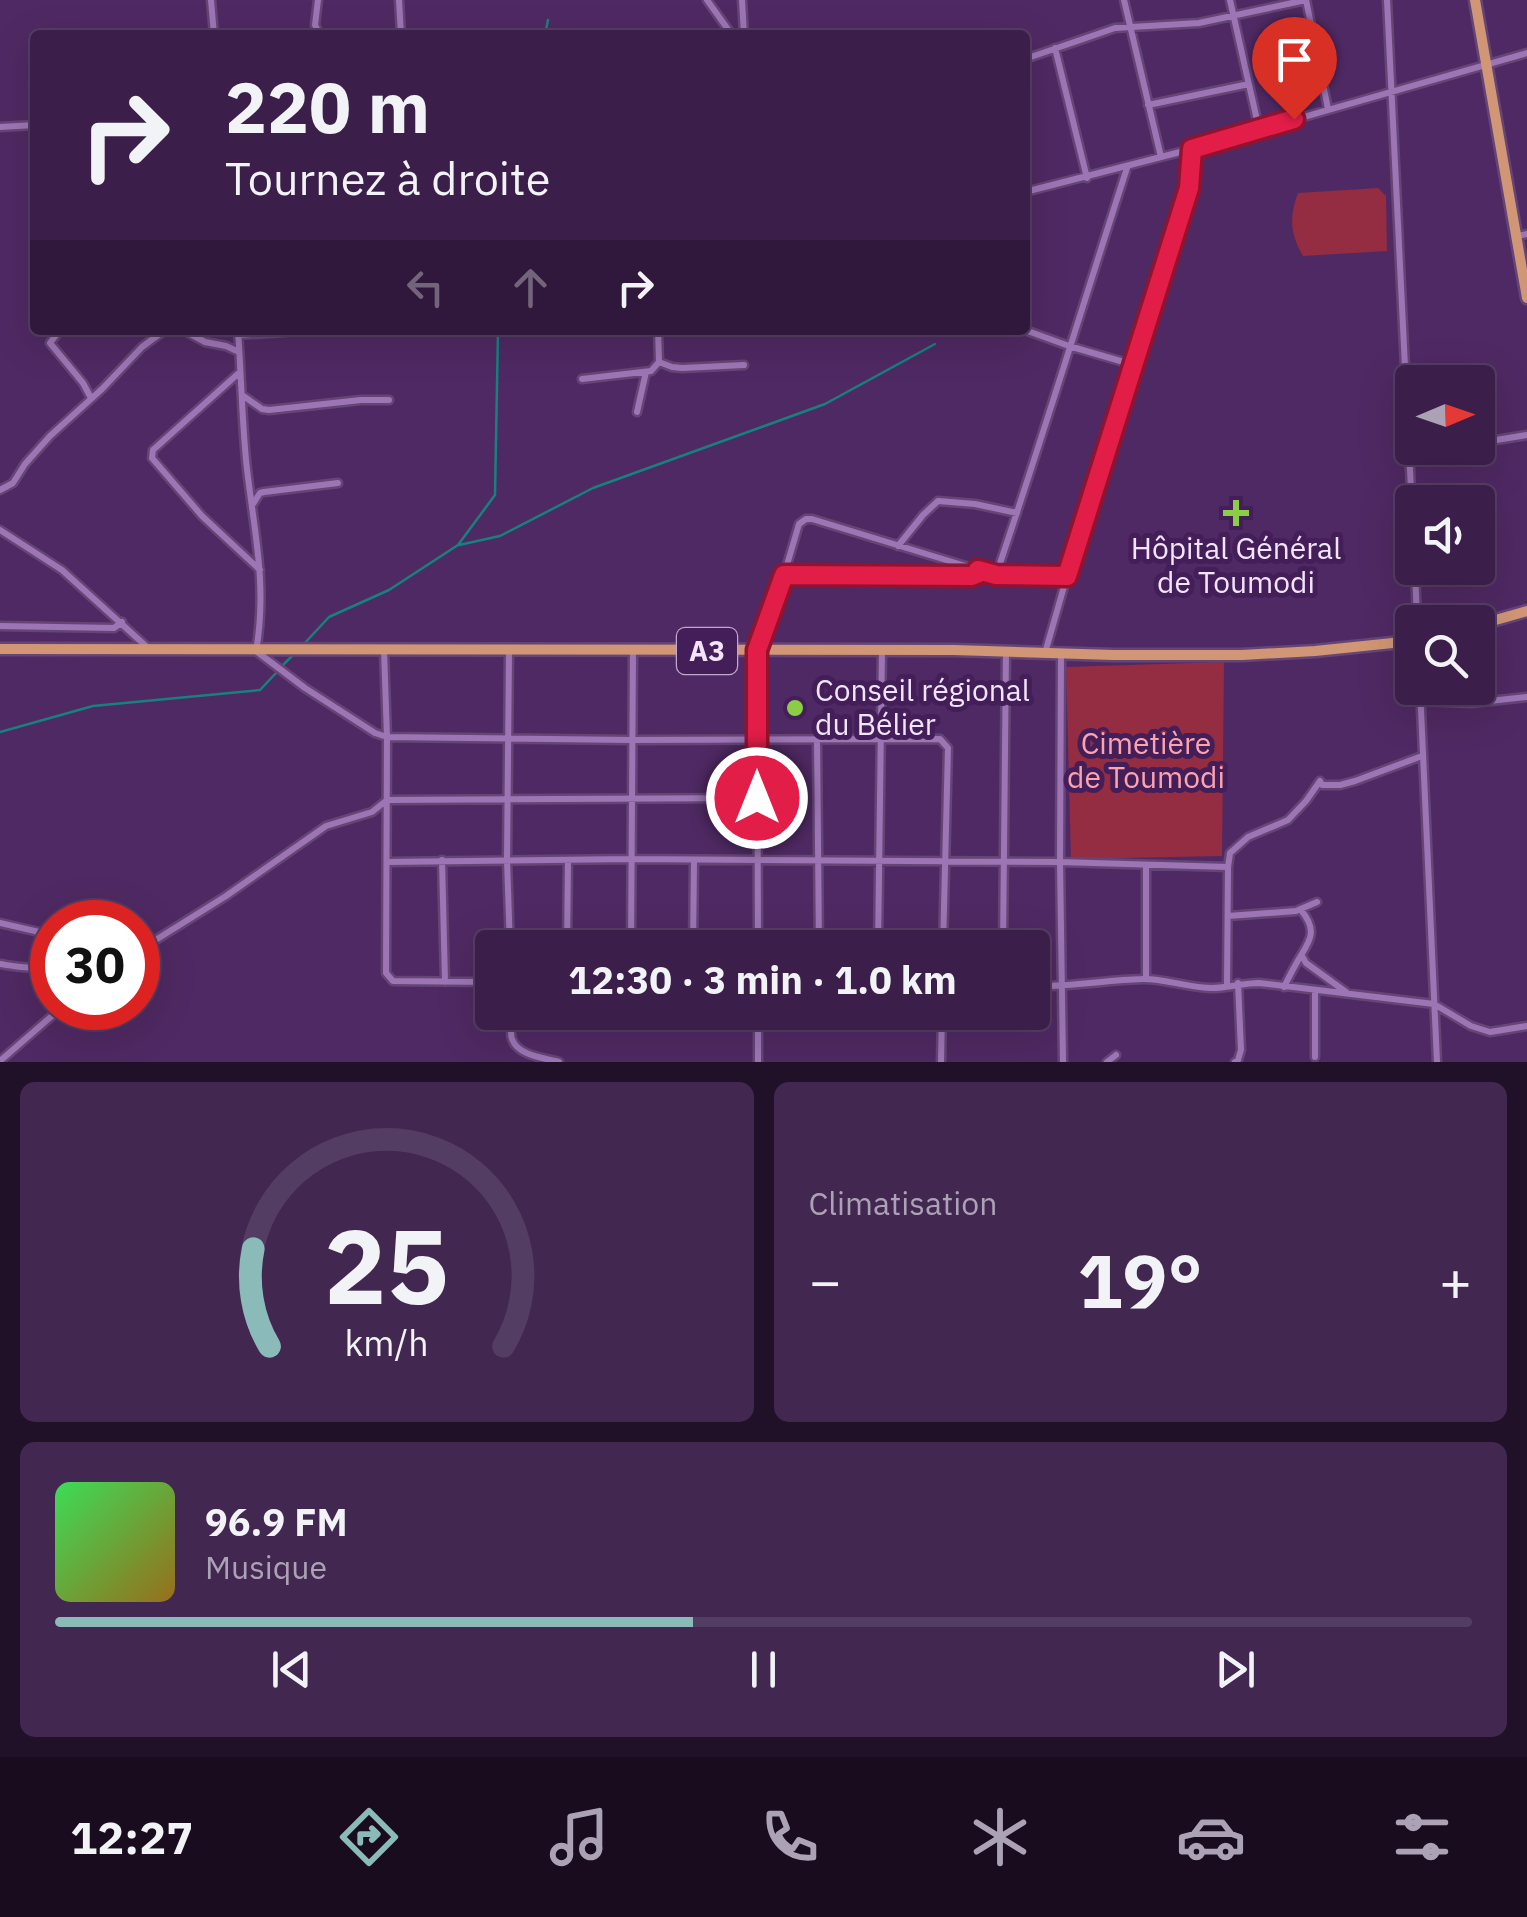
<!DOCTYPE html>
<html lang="fr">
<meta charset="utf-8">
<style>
:root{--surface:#3b1f4a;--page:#422751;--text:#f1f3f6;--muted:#aca2b5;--line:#543d62;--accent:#8bbbb9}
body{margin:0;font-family:"IBM Plex Sans",sans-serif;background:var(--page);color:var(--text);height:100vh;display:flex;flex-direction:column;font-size:38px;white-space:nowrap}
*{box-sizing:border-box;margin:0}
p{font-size:32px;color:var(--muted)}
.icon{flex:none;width:55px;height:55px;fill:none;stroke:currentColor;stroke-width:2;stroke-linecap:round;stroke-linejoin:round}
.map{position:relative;height:1062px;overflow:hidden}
.drawer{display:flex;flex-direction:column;gap:20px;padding:20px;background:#201129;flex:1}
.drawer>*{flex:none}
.banner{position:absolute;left:30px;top:30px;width:1000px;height:305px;border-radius:10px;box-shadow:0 10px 40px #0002,0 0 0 2px var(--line);background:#3b1f4a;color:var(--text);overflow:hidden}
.needle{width:65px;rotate:88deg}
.controls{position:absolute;left:1395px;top:365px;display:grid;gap:20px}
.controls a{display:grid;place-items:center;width:100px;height:100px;border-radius:10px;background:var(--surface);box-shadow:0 10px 40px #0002,0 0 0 2px var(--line);font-size:50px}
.speed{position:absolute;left:30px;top:900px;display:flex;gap:20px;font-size:50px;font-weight:700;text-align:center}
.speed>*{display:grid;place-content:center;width:130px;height:130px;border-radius:50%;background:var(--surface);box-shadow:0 10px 40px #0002,0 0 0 2px var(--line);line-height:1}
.speed .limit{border:15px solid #d22;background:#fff;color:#111}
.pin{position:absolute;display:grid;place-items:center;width:85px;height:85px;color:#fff;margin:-102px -42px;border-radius:50% 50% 50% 0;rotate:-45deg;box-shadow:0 0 10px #0007}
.pin .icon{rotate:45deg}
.me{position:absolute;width:110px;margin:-55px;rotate:0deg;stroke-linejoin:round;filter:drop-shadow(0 0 8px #0008)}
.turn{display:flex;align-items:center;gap:35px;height:210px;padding:0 30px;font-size:45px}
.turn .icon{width:130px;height:130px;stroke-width:2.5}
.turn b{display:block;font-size:70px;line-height:85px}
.lanes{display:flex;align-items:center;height:95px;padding:0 30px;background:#0003;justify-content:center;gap:50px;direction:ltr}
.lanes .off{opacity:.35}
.big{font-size:75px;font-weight:700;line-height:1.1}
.drawer .card{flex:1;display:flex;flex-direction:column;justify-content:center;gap:15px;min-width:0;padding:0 35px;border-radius:15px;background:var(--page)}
.drawer .dial{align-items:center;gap:0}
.dial svg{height:260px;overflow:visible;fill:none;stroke:var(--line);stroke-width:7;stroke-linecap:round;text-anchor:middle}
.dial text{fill:var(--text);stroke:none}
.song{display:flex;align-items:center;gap:30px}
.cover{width:120px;height:120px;border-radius:15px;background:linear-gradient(135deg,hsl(130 70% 55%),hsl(40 70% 35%))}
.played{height:10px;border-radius:5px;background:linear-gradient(90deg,var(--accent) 45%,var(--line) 45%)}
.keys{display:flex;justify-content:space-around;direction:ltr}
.heat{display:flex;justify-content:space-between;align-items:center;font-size:55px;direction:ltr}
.drawer .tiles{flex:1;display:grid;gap:20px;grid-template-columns:1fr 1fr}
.card:last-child{grid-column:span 2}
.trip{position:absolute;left:475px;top:930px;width:575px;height:100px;border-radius:10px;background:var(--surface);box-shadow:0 10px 40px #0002,0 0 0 2px var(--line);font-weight:700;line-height:100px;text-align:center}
.menu{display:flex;height:160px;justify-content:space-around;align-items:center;background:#180c1e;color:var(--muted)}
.menu .icon{width:70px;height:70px}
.menu .selected{color:var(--accent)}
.menu b{font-size:45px;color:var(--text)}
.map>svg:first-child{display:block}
.green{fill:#942c42}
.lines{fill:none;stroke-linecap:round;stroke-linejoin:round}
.stream{stroke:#16827f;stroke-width:2.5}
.minor-casing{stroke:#654576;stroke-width:11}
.primary-casing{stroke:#654576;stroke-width:15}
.minor{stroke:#9d75b5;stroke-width:6}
.primary{stroke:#d09675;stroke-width:10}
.route-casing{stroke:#92132f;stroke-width:25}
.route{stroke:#e11d48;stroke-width:18}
.poi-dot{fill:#8bce46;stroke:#441e58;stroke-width:4}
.labels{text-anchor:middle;stroke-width:10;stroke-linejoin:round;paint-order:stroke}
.shield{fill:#441e58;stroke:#bea9ca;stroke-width:2.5}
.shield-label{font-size:28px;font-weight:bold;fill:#f2e5fb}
.poi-label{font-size:30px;fill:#f2e5fb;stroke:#441e58}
.park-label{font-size:30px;fill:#fda3ae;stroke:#441e58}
</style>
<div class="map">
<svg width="1527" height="1062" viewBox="0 0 1527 1062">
<rect width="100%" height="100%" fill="#4f2963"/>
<path class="green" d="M1378 188 1386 196 1387 251 1303 256C1290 234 1289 217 1298 193Z
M1224 662 1222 856 1071 859 1066 667Z"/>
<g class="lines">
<path class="stream" d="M545 35 548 20
M459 545 500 536 593 488 825 404 935 344
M303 645 329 617 389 590 458 545 495 495 498 330
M282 666 294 654
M0 732 93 706 260 690 277 672"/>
<defs>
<path id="minor" d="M211 0 214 35
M318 0 315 25 320 35
M399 0 401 35
M707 0 732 35
M742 0 744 35
M1124 0 1161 157
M1230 0 1259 129
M1306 0 1328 109
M1387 0 1412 510
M1055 48 1087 178
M1025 59 1115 28 1199 23 1306 0
M1148 105 1249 84
M0 127 35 125
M1025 192 1192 149 1527 53
M1517 236 1527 234
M60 330 50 343 83 383 91 398
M183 330 205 342 226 346 239 352
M238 330C241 373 242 417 246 460 253 527 268 583 256 651L305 688 375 733 387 737 631 740 940 739 948 748 943 948
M1025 330 1069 346 1134 365
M238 335 313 330
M659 362 672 367 682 368 744 365
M240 372 153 450 152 458 202 516 260 570
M582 379 651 371 659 362 658 330
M242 395 262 409 269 410 361 400H389
M637 412 646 372
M1478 443 1527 435
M1410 455 1454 448
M0 490 13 483 25 464 50 436 102 389 142 347 165 330
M253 504 260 493 264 492 338 483
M0 530 62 570 147 647
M898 546 923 515 938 501 975 504 1017 513
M1415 568 1417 622
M784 575 971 576 977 574 979 570
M996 575C1042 440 1083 304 1127 168
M0 626 114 628 122 622
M384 650 387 737 386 973 393 981 492 982
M509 650 507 860 510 948
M1045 653 1067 576 1189 188 1192 149
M1061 654 1060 862 1063 1062
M1420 688 1437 1062
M1421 701 1471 703 1527 697
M817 739 819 948
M442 860 445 982
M387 862 631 859 1060 862 1228 867
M1228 916 1296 911 1317 902
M0 923 52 935
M567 948 568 861
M631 948 633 651
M693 948 694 861
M758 948 757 650 784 575 799 524 806 519H812L995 575 1067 576
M878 948 882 650
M1003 948 1006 652
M138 951 226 896 326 826 372 812 387 800 757 798
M1302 956 1306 963 1346 992
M0 964C19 967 35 971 52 961
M1146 978V865
M1227 985 1228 867 1230 853 1248 837 1288 820 1306 801 1320 781 1322 785H1340L1355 781 1422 756
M1032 986C1070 987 1106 980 1142 979 1162 978 1190 988 1212 988 1228 988 1243 983 1259 983L1434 1004 1471 1026 1490 1032 1527 1026
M1284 987C1288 979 1292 971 1296 964 1308 942 1320 933 1301 910
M1315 991V1057
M513 1012C513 1020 509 1032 512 1039 518 1056 545 1058 559 1062
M758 1012V1062
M0 1061 61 1008
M941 1062 942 1012
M1107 1062 1116 1055
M1235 1062 1238 1060 1241 1050 1238 983"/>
<path id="primary" d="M1475 0 1527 298
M1478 625 1527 611
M0 649 954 650 1114 655H1242L1315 651 1412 641"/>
</defs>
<use href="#minor" class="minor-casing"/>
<use href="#primary" class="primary-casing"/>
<use href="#minor" class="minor"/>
<use href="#primary" class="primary"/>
</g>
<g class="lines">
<defs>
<path id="route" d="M757 798V650L784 575 972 576 977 574 978 570 996 575 1067 576 1189 188 1192 149 1294 119"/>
</defs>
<use href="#route" class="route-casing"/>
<use href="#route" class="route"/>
</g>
<g class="poi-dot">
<path d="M1231 498h10v10h10v10h-10v10h-10v-10h-10v-10h10z"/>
<circle cx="795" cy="708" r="10"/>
</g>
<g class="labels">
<rect class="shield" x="677" y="628" width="60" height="46" rx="8"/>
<g class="shield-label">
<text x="707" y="661">A3</text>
</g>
<g class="poi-label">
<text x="1236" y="559">Hôpital Général<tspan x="1236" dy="34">de Toumodi</tspan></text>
<text x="815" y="701" text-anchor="start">Conseil régional<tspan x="815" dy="34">du Bélier</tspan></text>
</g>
<g class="park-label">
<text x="1146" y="754">Cimetière<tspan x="1146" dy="34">de Toumodi</tspan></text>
</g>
</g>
</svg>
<div class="controls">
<a><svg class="needle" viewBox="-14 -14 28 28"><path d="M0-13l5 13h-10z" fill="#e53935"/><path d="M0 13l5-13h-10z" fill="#aca2b5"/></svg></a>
<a><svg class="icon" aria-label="sound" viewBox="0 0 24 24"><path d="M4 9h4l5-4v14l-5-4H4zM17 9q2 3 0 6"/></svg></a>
<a><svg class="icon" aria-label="search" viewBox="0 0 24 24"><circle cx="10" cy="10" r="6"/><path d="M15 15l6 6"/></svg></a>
</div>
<div class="speed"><div class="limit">30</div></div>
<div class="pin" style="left:1294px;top:119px;background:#d93025"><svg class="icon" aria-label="arrive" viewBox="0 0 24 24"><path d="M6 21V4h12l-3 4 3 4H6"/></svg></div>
<svg class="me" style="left:757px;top:798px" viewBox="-20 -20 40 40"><circle r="17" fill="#e11d48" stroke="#fff" stroke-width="3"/><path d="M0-11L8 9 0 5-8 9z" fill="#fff"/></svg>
<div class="trip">12:30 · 3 min · 1.0 km</div>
<div class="banner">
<div class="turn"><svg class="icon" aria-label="right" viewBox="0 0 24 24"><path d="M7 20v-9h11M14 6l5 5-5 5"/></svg><div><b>220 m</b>Tournez à droite</div></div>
<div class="lanes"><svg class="icon off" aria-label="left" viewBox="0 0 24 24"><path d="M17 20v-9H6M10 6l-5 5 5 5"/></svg><svg class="icon off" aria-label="ahead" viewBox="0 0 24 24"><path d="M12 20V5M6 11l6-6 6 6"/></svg><svg class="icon" aria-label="right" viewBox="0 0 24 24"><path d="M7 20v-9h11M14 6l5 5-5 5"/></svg></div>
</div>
</div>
<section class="drawer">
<div class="tiles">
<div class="card dial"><svg viewBox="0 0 100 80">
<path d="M14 69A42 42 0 1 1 86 69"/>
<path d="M14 69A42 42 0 0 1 9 39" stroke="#8bbbb9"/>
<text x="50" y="56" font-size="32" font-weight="700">25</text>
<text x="50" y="72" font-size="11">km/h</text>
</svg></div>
<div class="card"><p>Climatisation</p>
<div class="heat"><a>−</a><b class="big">19°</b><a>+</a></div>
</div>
<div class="card">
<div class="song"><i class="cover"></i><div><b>96.9 FM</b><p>Musique</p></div></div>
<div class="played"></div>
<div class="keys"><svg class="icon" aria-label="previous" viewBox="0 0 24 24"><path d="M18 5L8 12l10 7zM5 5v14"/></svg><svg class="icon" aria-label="pause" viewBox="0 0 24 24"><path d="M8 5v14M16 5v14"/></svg><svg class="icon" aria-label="next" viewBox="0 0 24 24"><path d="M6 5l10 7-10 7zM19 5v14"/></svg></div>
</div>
</div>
</section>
<nav class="menu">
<b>12:27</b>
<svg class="icon selected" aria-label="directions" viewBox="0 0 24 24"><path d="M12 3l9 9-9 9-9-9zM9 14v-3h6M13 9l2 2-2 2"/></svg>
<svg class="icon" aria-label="music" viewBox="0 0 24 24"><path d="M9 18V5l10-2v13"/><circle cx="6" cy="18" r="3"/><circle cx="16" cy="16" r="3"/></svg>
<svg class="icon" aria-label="phone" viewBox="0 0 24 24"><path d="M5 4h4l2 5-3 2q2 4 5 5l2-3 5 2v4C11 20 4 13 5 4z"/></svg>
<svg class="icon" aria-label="climate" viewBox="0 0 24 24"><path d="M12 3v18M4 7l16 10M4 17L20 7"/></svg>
<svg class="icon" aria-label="car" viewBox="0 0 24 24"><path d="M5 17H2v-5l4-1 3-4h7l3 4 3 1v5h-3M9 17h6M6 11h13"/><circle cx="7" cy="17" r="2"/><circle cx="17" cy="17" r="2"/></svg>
<svg class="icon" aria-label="filters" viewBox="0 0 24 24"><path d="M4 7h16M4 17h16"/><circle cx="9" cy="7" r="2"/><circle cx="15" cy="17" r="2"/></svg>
</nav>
